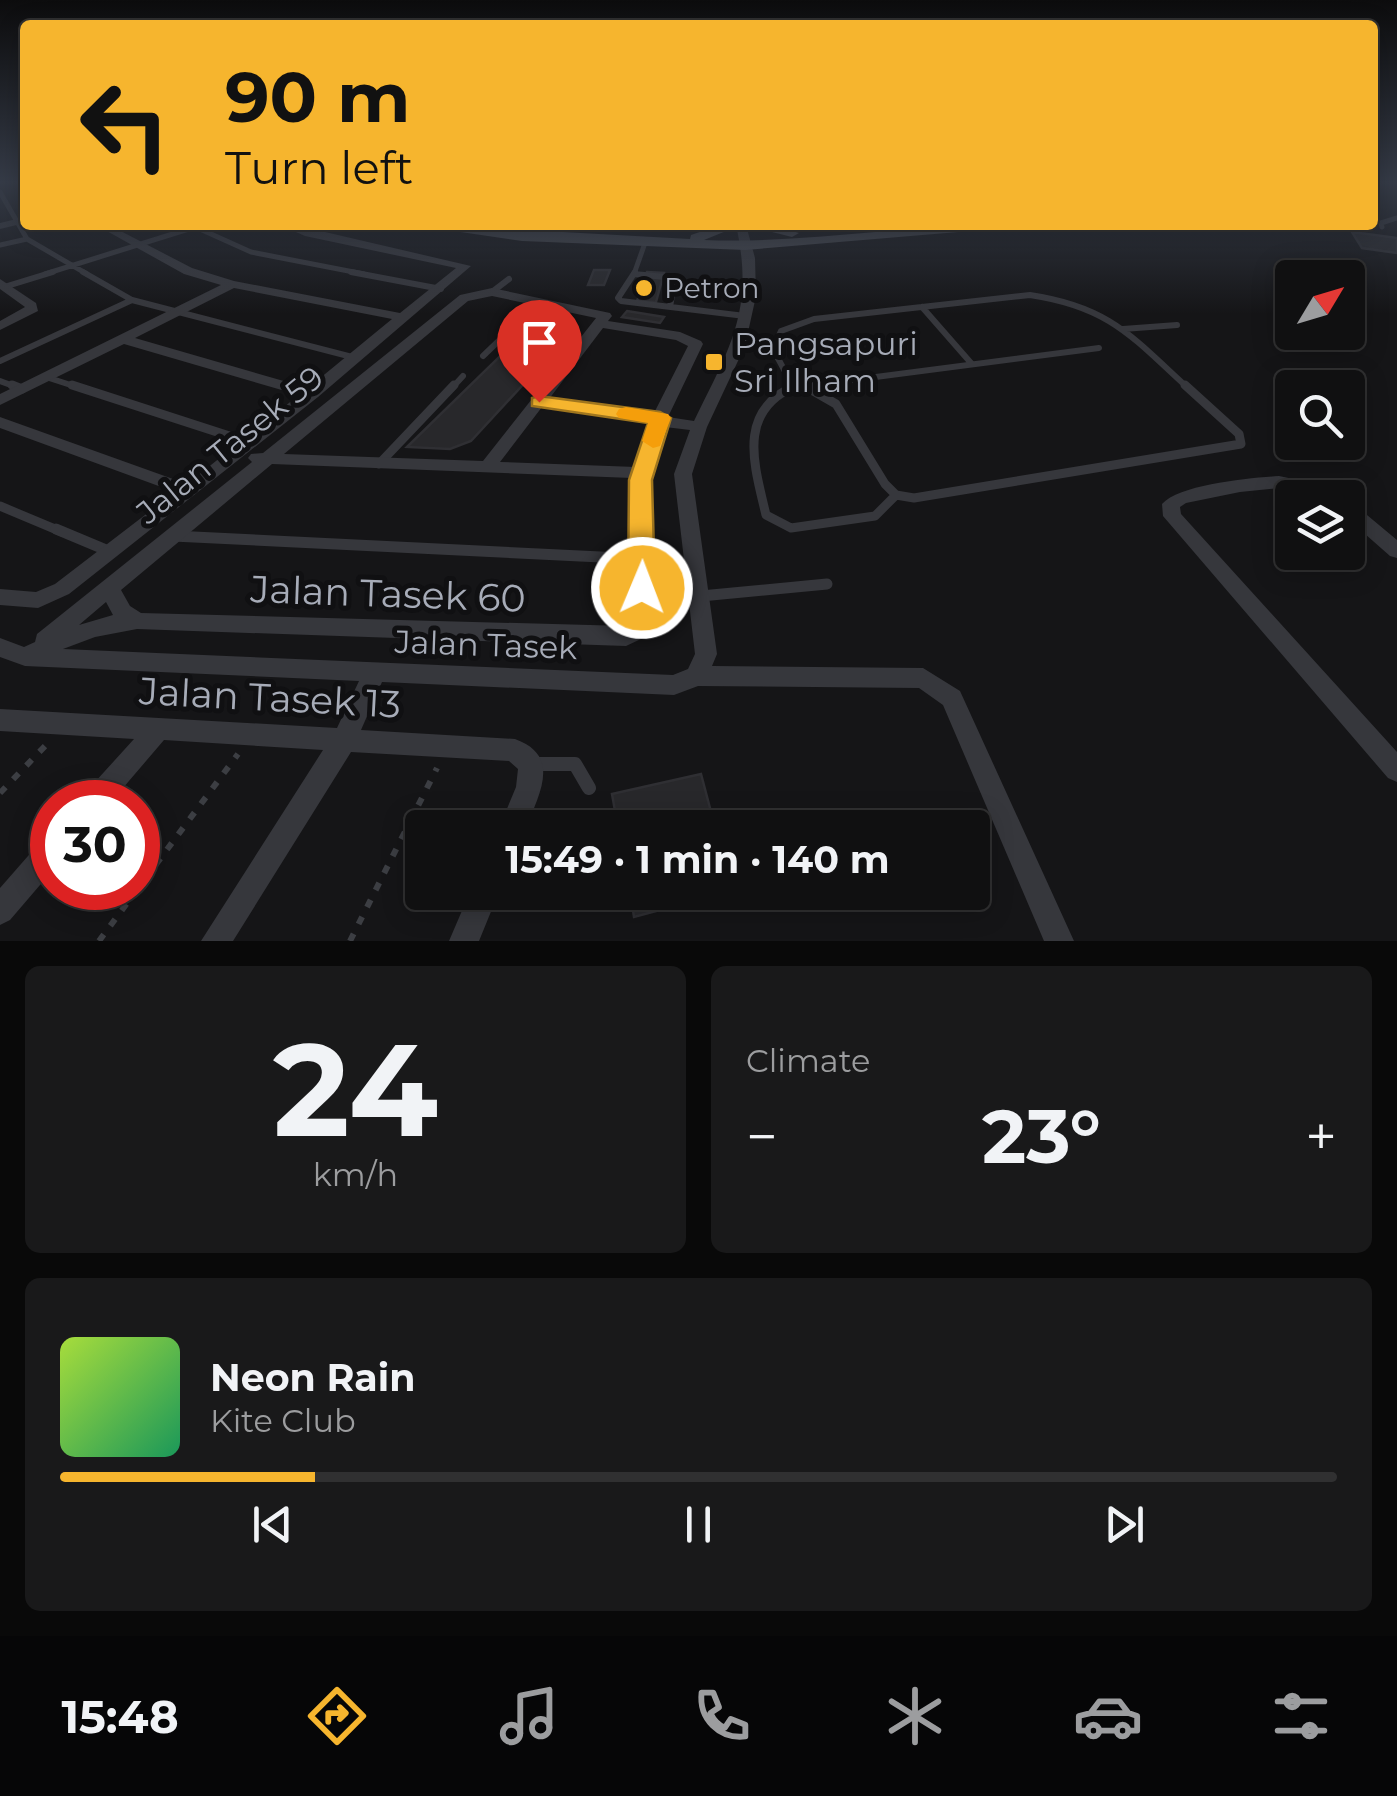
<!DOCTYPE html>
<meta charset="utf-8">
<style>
:root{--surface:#101011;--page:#19191a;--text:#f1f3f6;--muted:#9c9d9f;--line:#303031;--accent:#f6b52e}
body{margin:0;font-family:Montserrat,sans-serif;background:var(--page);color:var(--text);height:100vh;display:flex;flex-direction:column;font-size:38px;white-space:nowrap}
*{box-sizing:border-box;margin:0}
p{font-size:32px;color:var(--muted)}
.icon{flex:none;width:55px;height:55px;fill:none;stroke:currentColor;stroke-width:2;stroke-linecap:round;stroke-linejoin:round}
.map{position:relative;height:941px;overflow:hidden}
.panel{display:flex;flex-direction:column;gap:25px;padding:25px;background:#090909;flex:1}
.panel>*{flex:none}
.guide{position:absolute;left:20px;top:20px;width:1358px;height:210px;border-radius:10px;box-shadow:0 5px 25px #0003,0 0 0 2px var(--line);background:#f6b52e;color:#111;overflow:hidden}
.needle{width:65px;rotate:52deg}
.tools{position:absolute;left:1275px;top:260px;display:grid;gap:20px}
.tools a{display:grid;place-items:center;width:90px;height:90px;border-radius:10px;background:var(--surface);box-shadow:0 5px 25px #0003,0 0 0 2px var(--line);font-size:50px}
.speed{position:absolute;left:30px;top:780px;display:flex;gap:20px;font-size:50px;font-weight:700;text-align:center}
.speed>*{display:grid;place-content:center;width:130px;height:130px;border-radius:50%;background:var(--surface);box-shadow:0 5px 25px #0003,0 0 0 2px var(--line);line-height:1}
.speed .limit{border:15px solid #d22;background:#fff;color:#111}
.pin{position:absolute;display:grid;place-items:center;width:85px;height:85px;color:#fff;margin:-102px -42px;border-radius:50% 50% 50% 0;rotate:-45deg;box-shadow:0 0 10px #0007}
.pin .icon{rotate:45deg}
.me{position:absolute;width:110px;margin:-55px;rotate:1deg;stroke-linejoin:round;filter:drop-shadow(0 0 8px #0008)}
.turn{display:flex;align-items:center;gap:35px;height:210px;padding:0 40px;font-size:45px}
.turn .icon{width:130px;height:130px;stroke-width:2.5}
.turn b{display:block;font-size:70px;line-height:85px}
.big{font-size:75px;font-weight:700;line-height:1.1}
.panel .tile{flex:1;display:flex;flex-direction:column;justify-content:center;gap:15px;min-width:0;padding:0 35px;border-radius:15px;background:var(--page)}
.panel .dial{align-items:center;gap:0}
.dial b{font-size:130px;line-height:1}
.song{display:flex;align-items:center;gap:30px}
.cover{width:120px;height:120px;border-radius:15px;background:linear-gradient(135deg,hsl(80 70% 55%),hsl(150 70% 35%))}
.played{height:10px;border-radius:5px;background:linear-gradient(90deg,var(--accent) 20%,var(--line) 20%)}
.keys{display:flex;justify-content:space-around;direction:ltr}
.heat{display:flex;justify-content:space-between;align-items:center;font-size:55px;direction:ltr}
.panel .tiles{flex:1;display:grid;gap:25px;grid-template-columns:1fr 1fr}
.tile:last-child{grid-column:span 2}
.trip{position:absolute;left:405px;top:810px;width:585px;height:100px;border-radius:10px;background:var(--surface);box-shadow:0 5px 25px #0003,0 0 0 2px var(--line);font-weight:700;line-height:100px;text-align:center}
.dock{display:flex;height:160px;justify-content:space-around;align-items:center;background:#060607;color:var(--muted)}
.dock .icon{width:70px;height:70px}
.dock .current{color:var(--accent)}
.dock b{font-size:45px;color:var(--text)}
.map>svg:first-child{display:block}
.building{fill:#28282b;stroke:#2f2f33;stroke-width:2.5}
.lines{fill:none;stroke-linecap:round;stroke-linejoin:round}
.path{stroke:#3c3e43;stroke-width:6;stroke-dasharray:8 11;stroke-linecap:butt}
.lane-far4{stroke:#36373c;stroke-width:5}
.lane-far3{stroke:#36373c;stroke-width:6}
.lane-far2{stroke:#36373c;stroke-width:9}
.lane-far1{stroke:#36373c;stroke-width:11}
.lane{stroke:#36373c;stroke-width:14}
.street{fill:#36373c;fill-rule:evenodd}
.secondary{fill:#44464c;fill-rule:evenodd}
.route{fill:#f6b52e;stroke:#a0761e;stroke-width:2.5}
.slow{fill:#f59e0b}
.poi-dot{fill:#f6b52e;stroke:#101012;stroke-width:4}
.labels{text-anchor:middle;stroke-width:10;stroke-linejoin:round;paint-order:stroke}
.far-poi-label{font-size:28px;fill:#a7acb8;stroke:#101012;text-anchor:start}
.poi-label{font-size:32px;fill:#a7acb8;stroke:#101012;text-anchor:start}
.street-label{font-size:32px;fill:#a7acb8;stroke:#101012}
.near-street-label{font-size:38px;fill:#a7acb8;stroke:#101012}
</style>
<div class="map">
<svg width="1397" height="941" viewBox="0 0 1397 941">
<rect width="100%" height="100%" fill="#151517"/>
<path class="building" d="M1352 232 1397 238V253L1362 248Z
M594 270H610L604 285H588Z
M647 272 664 273 656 302 637 301Z
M627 311 664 317 660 323 622 317Z
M526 331 566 338 471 441 450 449 407 447Z
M701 774 715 827 740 821 742 828H618L612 794Z
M630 892H727L634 917Z"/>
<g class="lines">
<path class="path" d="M0 793 46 745
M99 941 238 754
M350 941 437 768"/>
<path class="lane-far4" d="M0 192 27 239 87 274
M191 225 251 252 364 274
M1382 227 1381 223 1397 218
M0 245 27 239
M45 274 195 227
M634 274 645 243"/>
<path class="lane-far3" d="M83 272 132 300 356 358
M351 272 441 289
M635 272 618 298 621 301 745 316
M634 274 675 278 670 307
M4 287 53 272
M492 292 509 279
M922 307 971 363
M1123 329 1177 325
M738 346 773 349
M773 349 788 377 808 388
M773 349 781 331 814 319 1030 295C1110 307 1132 337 1188 388
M483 356 539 302
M0 361 132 300
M46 377 80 388
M0 381 19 388
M452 388 463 376
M791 388 1099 348"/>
<path class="lane-far2" d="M12 385 22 389
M72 385 251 443
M797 385C736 410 754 464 766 515L791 528 875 516 896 495
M803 385 836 404 885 484 896 495 914 498 1241 444 1239 434 1185 385
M379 464 454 385
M0 506 62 532"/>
<path class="lane-far1" d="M56 529 111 552
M173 536 642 559
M701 596 827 584"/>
<path class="lane" d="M534 764H575L589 788"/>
<path class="street" d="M25 217V223L0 229V223Z
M96 225H109L192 268 234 281 400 313 456 268 305 236 280 225H295L471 266 318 397 69 594 38 608 0 605V589L36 592 55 584 175 492 0 428V417L187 484 299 395 124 344 0 405V394L221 285 184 274ZM234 288 392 319 308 388 135 338Z
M736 225H746L755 258 756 296 745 346 707 427 692 474 717 654 712 666 923 668 960 691 1074 941H1044L943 705 919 688 698 686 674 695 382 682 361 730 515 739C562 756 539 794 526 828H499L516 787 518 769 509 761 351 752 233 941H201L323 750 164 740 111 802H81L85 793 134 739 0 731V709L337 728 359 681 25 666 0 657V638L24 647 35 642 37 634 252 462 248 458 251 454 263 453 460 295 492 288 610 313 612 316 608 321 680 332 701 341 703 344 668 417 694 421C730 347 755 310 736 225ZM492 296 596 318 483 461 284 454 468 301ZM603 328 676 340 688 346 653 415 549 399ZM542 407 650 424 636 467 500 462ZM665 427 690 430 674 474 695 654 688 669 673 675 63 649 95 637 137 629 626 646 643 638 652 616 650 479ZM272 464 632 478 630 616 626 626 141 613 130 606 121 590ZM106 602 113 615 79 625Z
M0 279 36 303 38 311 0 330V321L25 307 0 289Z
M1279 476 1322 485 1343 498H1319L1297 489 1279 488 1240 492 1186 503 1180 507 1181 514 1397 752V782L1388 778 1163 516 1162 504C1180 484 1250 478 1279 476Z
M1348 503 1355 505 1397 540V558L1390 556 1348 519Z
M52 836V871L10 920 0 925V888L42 840Z
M470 892H499L479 941H449Z"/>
<path class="secondary" d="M433 225 690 239 691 235 720 225H741L704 240C803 244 902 225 1001 225L994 229 745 250 522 241 440 229Z
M744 225H772L799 233 792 237Z"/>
</g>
<linearGradient id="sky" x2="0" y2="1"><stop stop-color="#0c0c0d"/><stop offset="0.58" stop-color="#353b47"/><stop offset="1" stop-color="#353b47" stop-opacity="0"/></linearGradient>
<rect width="1397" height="314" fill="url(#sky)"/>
<path class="route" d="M539 396 660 412 671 418 652 480 655 588 651 595H632L628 588 629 480 648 423 532 406V398Z"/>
<path class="slow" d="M626 407 668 414 671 418 660 446 653 448 642 441 648 423 619 418 616 414 619 409Z"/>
<g class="poi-dot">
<circle cx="644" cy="288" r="10"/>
<rect x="704" y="352" width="20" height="20" rx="5"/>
</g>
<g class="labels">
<g class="far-poi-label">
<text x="664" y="298">Petron</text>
</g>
<g class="poi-label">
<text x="734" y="355">Pangsapuri<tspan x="734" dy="37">Sri Ilham</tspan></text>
</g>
<g class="street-label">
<text transform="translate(230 445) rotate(-39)" y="11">Jalan Tasek 59</text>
<text transform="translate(486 645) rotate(2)" y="11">Jalan Tasek</text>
</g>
<g class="near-street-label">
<text transform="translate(388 594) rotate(2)" y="13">Jalan Tasek 60</text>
<text transform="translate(270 698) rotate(3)" y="13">Jalan Tasek 13</text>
</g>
</g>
</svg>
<div class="tools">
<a><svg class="needle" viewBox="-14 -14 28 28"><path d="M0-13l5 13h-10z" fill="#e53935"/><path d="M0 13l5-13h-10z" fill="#9c9d9f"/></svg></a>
<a><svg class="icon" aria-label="search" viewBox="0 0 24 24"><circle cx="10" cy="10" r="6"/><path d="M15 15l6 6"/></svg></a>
<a><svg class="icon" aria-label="layers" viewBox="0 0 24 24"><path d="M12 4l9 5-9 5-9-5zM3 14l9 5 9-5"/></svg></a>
</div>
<div class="speed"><div class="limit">30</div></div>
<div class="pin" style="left:539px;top:402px;background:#d93025"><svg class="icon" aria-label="arrive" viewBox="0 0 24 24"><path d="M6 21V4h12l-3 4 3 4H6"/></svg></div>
<svg class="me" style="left:642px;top:588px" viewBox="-20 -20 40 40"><circle r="17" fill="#f6b52e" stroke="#fff" stroke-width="3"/><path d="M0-11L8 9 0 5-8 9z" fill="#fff"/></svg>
<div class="trip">15:49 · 1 min · 140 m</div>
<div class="guide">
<div class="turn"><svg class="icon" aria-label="left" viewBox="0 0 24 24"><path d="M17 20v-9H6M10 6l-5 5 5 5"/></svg><div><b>90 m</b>Turn left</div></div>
</div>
</div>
<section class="panel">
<div class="tiles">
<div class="tile dial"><b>24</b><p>km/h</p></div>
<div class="tile"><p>Climate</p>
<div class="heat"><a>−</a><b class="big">23°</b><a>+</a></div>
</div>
<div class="tile">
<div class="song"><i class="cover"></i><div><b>Neon Rain</b><p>Kite Club</p></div></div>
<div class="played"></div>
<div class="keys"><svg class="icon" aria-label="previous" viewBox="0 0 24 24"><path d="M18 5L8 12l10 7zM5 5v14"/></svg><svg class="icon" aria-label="pause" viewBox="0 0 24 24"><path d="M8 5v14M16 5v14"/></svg><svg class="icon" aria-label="next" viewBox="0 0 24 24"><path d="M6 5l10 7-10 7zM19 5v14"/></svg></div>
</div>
</div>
</section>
<nav class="dock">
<b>15:48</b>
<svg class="icon current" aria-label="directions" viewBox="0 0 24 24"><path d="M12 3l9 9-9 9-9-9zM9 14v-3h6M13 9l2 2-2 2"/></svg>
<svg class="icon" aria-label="music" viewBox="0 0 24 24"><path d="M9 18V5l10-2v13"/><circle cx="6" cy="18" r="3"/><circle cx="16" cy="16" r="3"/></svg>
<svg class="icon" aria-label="phone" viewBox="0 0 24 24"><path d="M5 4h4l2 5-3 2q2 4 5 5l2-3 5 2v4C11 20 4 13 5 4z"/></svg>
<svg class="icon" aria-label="climate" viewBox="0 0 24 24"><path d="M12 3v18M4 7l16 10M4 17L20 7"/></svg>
<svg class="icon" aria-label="car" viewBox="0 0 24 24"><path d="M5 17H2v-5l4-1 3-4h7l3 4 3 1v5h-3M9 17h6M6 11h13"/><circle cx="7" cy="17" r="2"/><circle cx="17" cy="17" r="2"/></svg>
<svg class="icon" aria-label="filters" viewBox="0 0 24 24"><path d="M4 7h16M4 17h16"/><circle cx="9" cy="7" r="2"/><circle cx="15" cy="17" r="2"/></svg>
</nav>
